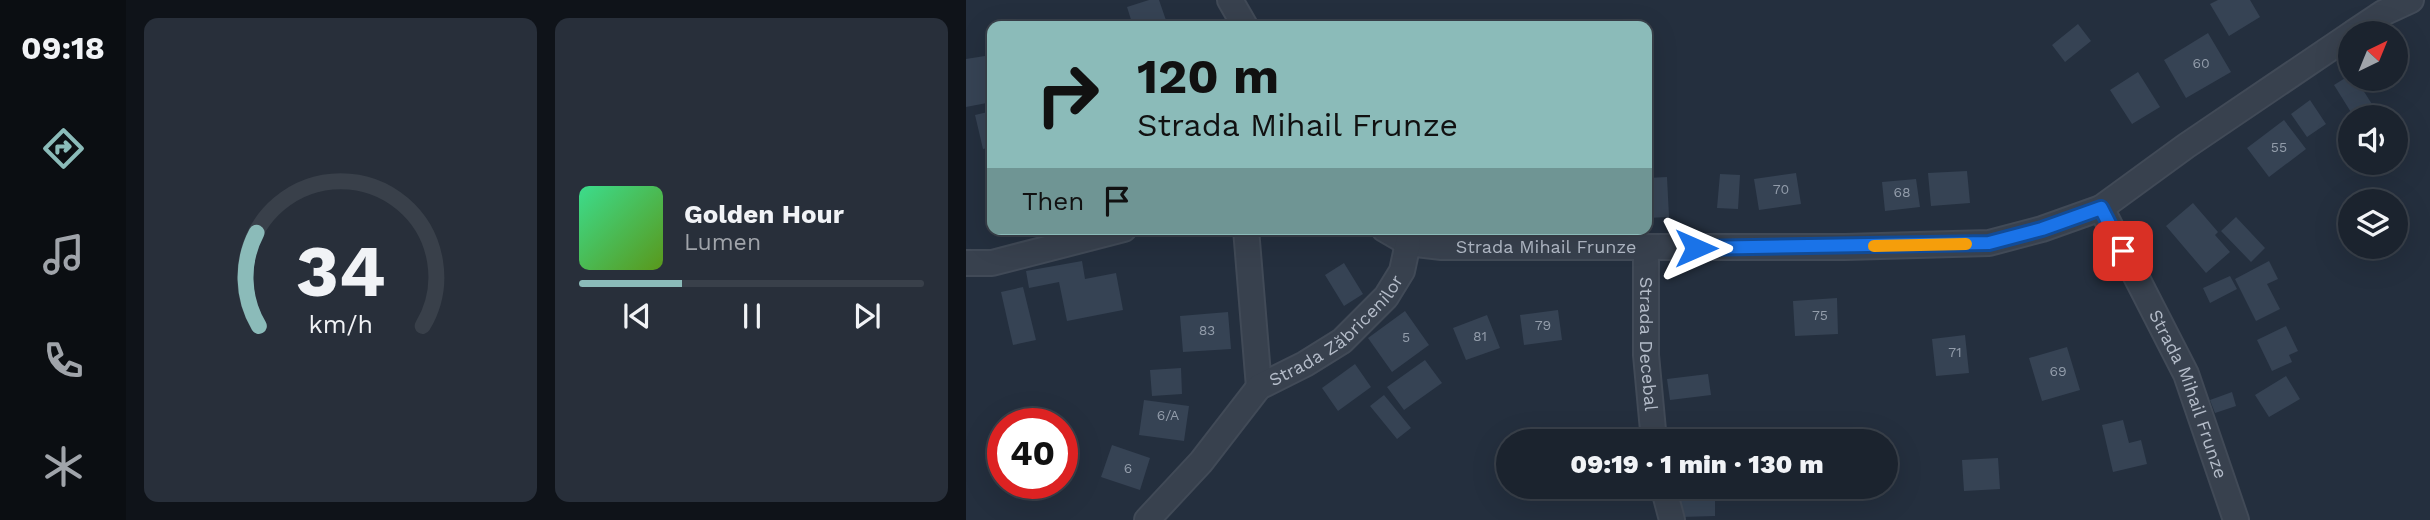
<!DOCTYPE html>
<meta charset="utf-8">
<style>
:root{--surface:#1b232e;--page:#282f3a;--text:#f1f3f6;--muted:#a0a4aa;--line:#39404a;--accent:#8bbbb9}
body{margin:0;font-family:"Work Sans",sans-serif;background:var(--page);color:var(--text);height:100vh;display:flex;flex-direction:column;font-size:26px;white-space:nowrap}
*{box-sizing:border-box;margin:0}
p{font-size:23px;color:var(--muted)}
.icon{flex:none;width:38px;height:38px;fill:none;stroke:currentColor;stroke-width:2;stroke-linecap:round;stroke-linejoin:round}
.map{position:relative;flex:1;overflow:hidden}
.details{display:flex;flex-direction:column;gap:18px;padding:18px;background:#0f1319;width:840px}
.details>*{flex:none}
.hud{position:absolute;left:21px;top:21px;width:665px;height:214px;border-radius:14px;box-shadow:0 7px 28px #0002,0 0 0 2px var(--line);background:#8bbbb9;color:#111;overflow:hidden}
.needle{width:46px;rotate:43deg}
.controls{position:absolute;left:1372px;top:21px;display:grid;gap:14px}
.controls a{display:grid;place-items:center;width:70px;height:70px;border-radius:50%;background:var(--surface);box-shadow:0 7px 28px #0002,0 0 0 2px var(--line);font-size:35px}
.speed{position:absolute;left:21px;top:408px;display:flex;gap:14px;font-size:35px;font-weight:700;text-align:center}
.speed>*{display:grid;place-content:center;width:91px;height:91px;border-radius:50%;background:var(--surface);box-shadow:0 7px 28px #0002,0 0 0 2px var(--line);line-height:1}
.speed .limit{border:10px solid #d22;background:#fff;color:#111}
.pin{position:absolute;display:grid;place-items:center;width:60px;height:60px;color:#fff;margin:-30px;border-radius:14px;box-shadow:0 4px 10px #0006}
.me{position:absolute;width:77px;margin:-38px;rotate:90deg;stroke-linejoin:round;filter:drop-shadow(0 0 5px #0008)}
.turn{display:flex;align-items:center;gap:24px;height:147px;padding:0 35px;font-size:32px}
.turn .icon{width:91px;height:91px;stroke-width:2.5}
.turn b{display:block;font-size:49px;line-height:60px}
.then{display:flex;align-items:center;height:66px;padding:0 35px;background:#0003;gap:14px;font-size:26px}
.details .card{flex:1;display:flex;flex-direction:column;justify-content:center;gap:10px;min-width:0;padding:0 24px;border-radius:14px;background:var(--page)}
.details .dial{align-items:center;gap:0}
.dial svg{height:182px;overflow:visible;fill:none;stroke:var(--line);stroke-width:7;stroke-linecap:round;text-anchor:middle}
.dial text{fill:var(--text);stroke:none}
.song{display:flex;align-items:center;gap:21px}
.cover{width:84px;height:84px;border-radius:10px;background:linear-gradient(135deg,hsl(150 70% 55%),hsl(90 70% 35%))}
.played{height:7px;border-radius:4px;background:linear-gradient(90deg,var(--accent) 30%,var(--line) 30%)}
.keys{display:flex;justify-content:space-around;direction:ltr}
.details .tiles{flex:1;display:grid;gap:18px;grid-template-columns:repeat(2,1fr)}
.trip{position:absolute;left:530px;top:429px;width:402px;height:70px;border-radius:35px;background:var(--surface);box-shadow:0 7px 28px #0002,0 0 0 2px var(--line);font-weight:800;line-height:70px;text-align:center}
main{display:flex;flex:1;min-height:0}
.menu{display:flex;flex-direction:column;width:126px;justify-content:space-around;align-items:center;background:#0b0e12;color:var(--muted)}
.menu .icon{width:49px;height:49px}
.menu .selected{color:var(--accent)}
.menu b{font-size:32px;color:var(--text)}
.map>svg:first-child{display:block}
.building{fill:#364354}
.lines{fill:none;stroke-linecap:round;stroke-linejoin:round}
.minor-casing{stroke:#414a57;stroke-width:28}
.minor{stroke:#38414e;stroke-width:24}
.route-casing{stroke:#114b97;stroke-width:18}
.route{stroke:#1a73e8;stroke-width:12}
.slow{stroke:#f59e0b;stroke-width:12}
.labels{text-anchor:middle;stroke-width:7;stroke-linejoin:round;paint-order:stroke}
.number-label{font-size:14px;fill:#929caa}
.street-label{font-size:18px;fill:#b4bcc9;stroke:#1d2633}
</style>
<main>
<nav class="menu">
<b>09:18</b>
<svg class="icon selected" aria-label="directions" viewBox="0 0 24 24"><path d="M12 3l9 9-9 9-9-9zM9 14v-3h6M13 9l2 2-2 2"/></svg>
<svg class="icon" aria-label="music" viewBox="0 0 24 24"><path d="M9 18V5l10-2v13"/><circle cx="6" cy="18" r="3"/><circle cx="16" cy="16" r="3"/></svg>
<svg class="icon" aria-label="phone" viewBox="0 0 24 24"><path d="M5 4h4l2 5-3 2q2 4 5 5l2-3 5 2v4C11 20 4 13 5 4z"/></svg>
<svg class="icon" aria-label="climate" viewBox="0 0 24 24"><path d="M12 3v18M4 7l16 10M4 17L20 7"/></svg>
</nav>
<section class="details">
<div class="tiles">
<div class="card dial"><svg viewBox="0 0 100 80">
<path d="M14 69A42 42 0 1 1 86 69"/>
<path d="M14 69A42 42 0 0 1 13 28" stroke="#8bbbb9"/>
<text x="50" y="56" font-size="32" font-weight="700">34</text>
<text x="50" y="72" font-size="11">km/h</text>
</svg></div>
<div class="card">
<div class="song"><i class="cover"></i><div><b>Golden Hour</b><p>Lumen</p></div></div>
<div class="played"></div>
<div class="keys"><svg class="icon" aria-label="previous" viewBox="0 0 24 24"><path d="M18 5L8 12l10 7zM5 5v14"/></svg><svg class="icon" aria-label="pause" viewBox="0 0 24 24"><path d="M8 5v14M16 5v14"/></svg><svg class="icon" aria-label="next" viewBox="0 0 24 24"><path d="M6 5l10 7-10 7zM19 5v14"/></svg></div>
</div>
</div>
</section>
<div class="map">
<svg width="1464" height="520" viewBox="0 0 1464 520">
<rect width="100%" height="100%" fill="#242f3e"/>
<path class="building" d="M183 0H193L202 26H167L161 7Z
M1252 0H1284L1294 17 1263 36 1244 4Z
M1112 24 1125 41 1099 62 1086 45Z
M1242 33 1265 72 1220 98 1198 60Z
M25 55 26 102 0 107V59Z
M1172 72 1194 107 1166 124 1144 90Z
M1384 75V79H1390L1411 112 1402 117H1388L1368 85Z
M1344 100 1360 124 1341 137 1325 114Z
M26 111V147L17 149 9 115Z
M1318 120 1340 149 1303 177 1281 148Z
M1001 171 1004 203 965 206 962 173Z
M830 173 835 204 793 210 788 179Z
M754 174 774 175 772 209 751 208Z
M701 177 703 217 681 218V178Z
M950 179 954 207 919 211 916 182Z
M1227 203 1252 232 1249 235 1264 252 1240 273 1200 226Z
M1270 217 1299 248 1285 262 1255 231Z
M116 261 119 279 150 273 157 310 101 321 93 282 63 288 60 271Z
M1303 261 1312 279 1301 284 1314 309 1290 321 1269 279Z
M378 263 397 294 378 306 359 275Z
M1264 276 1271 289 1244 303 1237 288Z
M57 287 70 340 47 345 35 292Z
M871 298 872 334 829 336 827 301Z
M592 310 596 340 558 345 554 315Z
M439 311 463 345 426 372 402 338Z
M262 312 265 349 217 352 214 316Z
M521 315 534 348 500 360 487 328Z
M1320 326 1332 351 1323 355 1326 362 1306 371 1291 340Z
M999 335 1003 373 970 376 966 339Z
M1101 347 1114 390 1076 401 1063 358Z
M459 360 476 383 438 410 421 387Z
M389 364 405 387 372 411 356 388Z
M215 368 216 394 186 396 184 370Z
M742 374 745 395 704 400 701 379Z
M1320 376 1334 399 1303 417 1289 395Z
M1266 392 1270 406 1249 413 1244 400Z
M418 395 445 428 431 439 404 406Z
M178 400 223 406 218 441 173 435Z
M1157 420 1163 443 1175 440 1181 464 1147 472 1136 425Z
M146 445 184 458 174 490 135 477Z
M1032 458 1034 489 998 491 996 460Z
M714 486H749V516L715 517Z"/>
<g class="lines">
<defs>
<g id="minor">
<path d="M264 0 279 26"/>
<path d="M1387 33 1417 13 1445 0"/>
<path id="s1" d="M1135 208 1220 374 1270 520"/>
<path d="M280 229 293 387"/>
<path id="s2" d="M418 229 442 243 476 247H879L1023 243 1076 229 1135 208 1220 146 1384 35"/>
<path id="s3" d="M680 248V355L688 441"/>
<path d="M0 263H26L158 229"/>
<path d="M697 486 706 520"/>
<path id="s4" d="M181 520 235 462 293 387 339 364 376 341 420 297 436 271 442 243"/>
</g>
</defs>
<use href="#minor" class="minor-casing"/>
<use href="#minor" class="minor"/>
</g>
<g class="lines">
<defs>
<path id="route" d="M730 248 1023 243 1076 229 1135 208 1157 251"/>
</defs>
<use href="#route" class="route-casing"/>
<use href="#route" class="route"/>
<path class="slow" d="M908 246 1000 244"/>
</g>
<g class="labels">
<g class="number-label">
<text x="1235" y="68">60</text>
<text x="1313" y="152">55</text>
<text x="815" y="194">70</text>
<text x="936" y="197">68</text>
<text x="854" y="320">75</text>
<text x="577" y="330">79</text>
<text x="241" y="335">83</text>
<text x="514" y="341">81</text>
<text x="440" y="342">5</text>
<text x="989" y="357">71</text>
<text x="1092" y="376">69</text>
<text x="202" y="420">6/A</text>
<text x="162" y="473">6</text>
</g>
<g class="street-label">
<text dy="6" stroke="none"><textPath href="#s2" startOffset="166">Strada Mihail Frunze</textPath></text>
<text dy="6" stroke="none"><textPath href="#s4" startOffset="271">Strada Zăbricenilor</textPath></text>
<text dy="6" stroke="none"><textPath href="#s3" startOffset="96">Strada Decebal</textPath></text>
<text dy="6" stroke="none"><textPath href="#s1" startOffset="206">Strada Mihail Frunze</textPath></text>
</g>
</g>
</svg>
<div class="controls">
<a><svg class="needle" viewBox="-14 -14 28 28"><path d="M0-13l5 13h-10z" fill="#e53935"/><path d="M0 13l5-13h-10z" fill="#a0a4aa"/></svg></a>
<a><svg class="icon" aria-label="sound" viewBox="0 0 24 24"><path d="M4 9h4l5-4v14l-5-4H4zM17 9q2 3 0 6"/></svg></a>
<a><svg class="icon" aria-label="layers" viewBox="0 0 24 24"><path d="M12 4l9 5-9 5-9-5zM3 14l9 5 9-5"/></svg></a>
</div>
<div class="speed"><div class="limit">40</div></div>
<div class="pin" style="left:1157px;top:251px;background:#d93025"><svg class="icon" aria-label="arrive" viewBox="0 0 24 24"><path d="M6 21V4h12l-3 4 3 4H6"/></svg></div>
<svg class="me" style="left:730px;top:248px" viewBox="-20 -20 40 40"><path d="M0-17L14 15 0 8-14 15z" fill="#1a73e8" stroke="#fff" stroke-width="4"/></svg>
<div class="trip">09:19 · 1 min · 130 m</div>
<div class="hud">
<div class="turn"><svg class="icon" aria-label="right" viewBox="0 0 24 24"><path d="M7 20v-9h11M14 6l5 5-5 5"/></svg><div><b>120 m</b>Strada Mihail Frunze</div></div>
<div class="then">Then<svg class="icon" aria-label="arrive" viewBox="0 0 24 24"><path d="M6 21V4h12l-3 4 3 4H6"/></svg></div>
</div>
</div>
</main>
